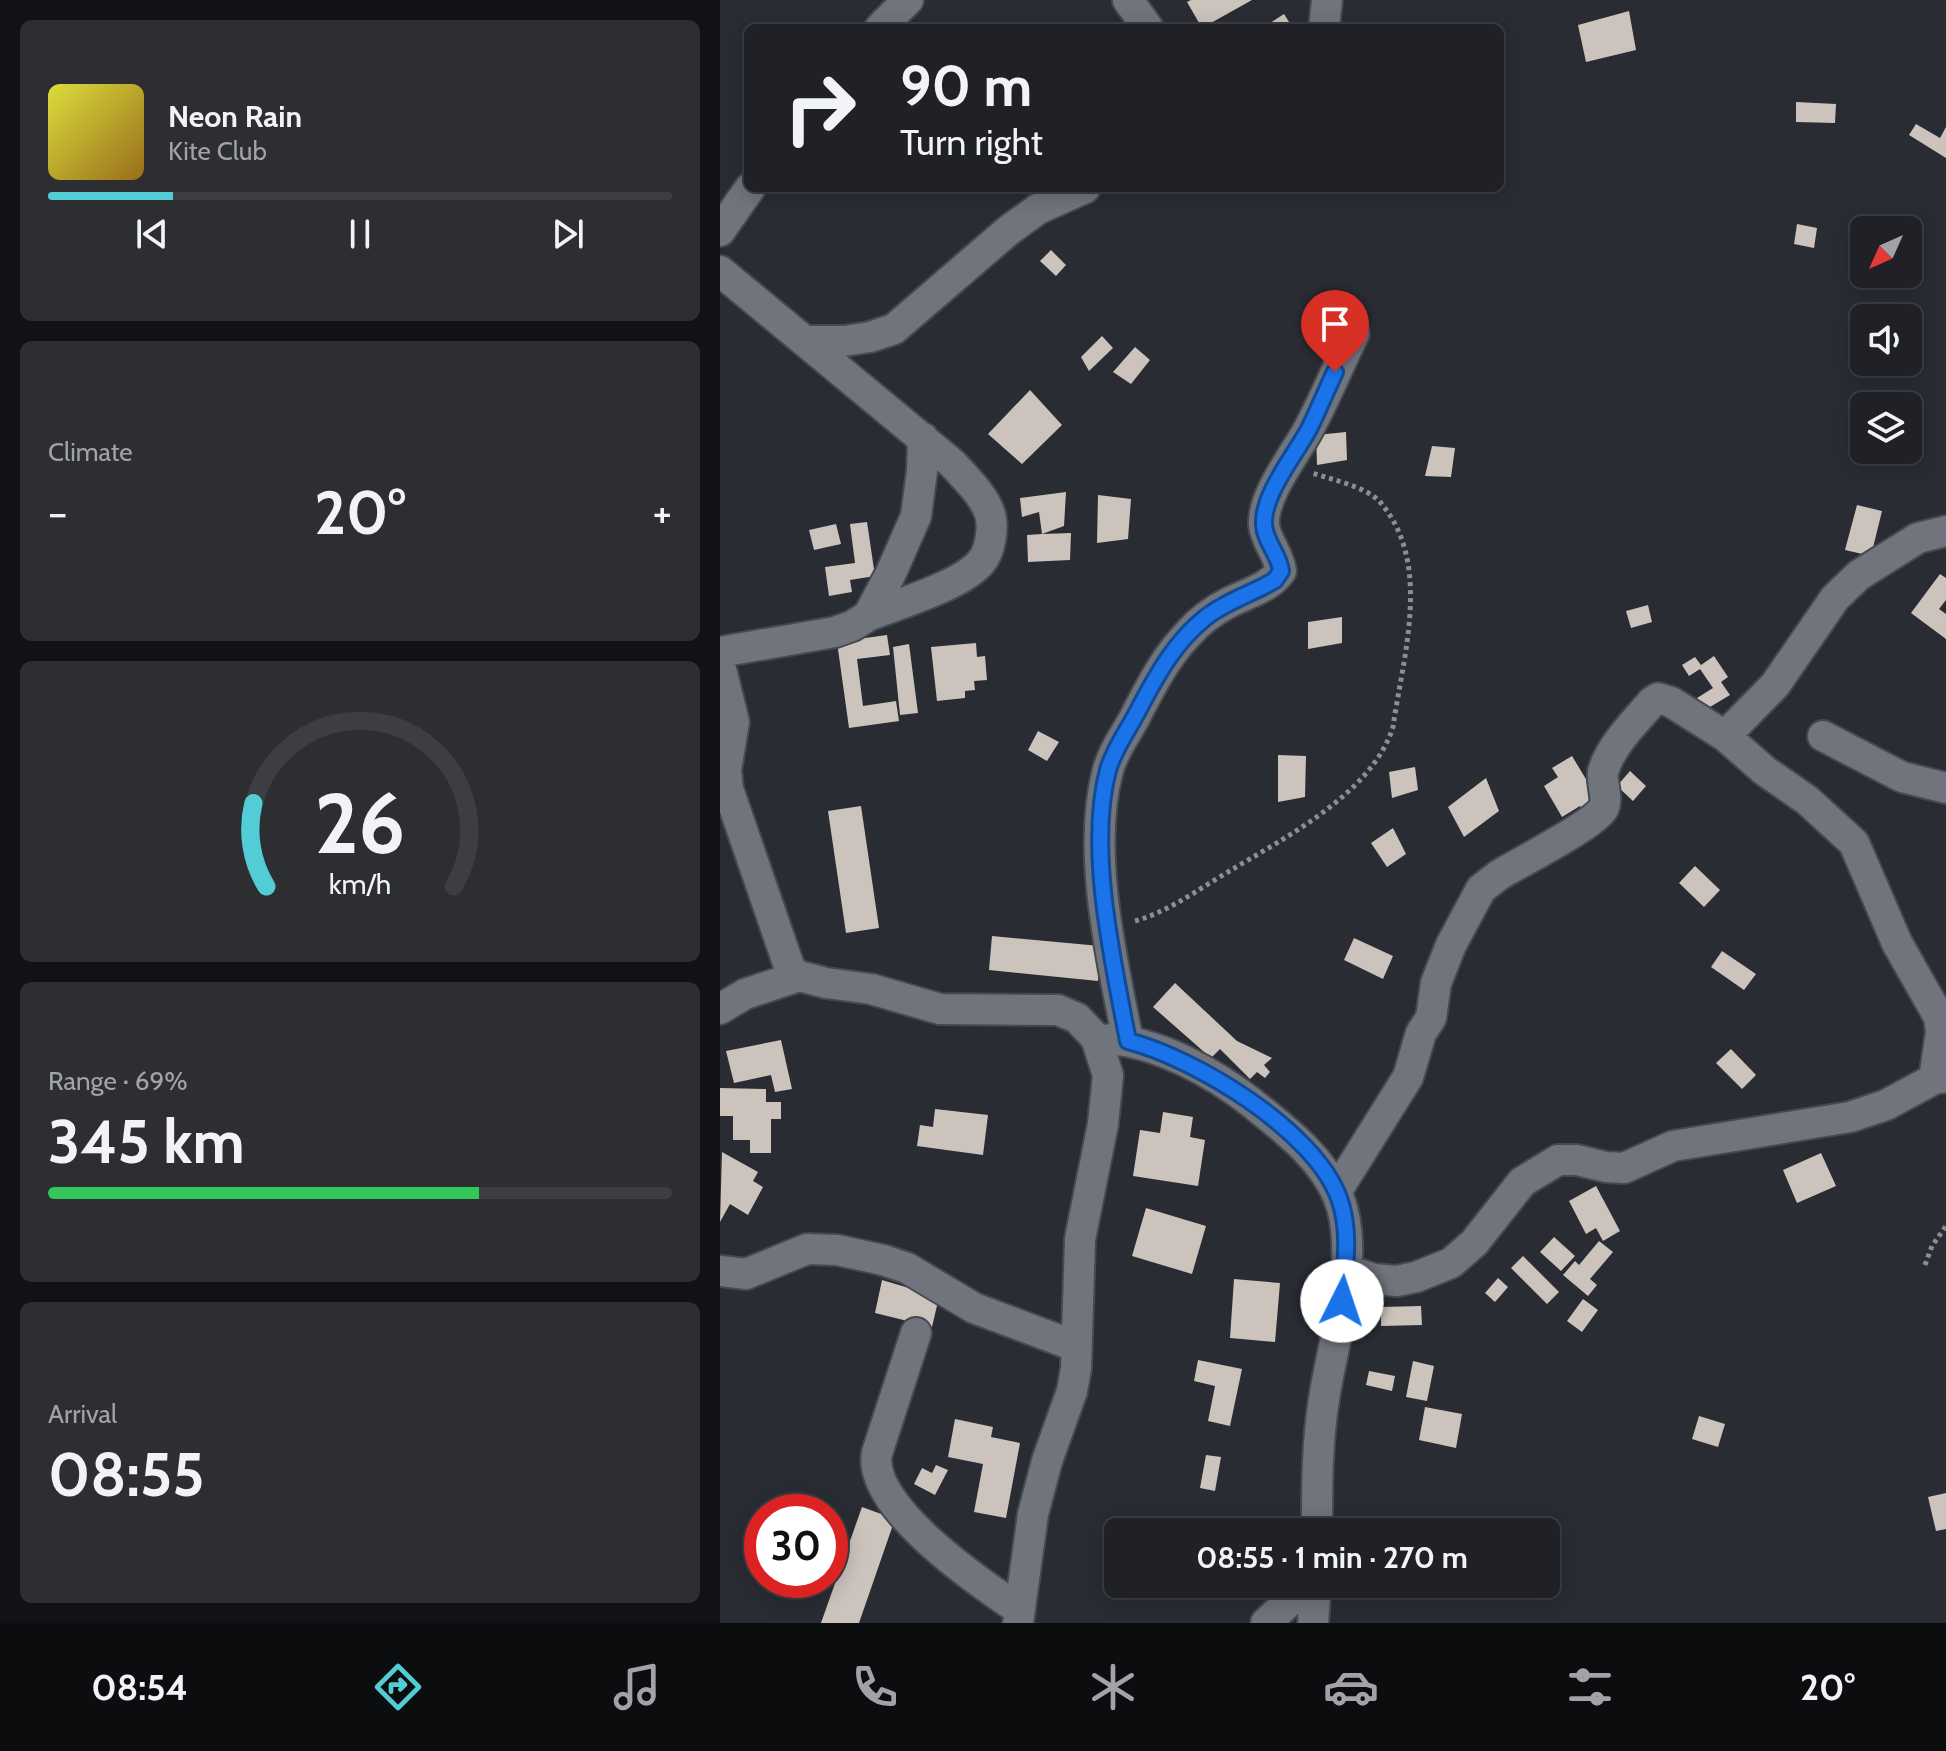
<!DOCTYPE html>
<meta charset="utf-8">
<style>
:root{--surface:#1f2126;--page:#2c2e32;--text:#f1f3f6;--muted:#a1a3a7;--line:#3c3e43;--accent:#52ccd5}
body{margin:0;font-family:Cabin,sans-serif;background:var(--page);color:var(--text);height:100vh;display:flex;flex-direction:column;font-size:30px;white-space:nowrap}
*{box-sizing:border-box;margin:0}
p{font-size:26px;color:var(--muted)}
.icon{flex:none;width:44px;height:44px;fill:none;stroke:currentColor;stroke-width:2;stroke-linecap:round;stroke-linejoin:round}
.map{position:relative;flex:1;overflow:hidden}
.sheet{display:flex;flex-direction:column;gap:20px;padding:20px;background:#111215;width:720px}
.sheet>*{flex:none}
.hud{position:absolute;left:24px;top:24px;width:760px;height:168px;border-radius:12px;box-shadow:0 4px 20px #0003,0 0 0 2px var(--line);background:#1f2126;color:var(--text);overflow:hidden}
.needle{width:52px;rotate:225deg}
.fabs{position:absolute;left:1130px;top:216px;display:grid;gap:16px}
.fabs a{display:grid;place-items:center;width:72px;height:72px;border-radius:12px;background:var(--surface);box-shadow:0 4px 20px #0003,0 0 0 2px var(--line);font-size:40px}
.speed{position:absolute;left:24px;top:1494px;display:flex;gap:16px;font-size:40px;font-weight:700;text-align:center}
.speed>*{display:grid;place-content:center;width:104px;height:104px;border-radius:50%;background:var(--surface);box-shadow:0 4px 20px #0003,0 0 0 2px var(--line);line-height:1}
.speed .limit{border:12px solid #d22;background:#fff;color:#111}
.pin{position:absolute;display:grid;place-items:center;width:68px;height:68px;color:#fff;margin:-82px -34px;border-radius:50% 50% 50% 0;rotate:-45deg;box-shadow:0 0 8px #0007}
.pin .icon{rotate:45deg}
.me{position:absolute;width:88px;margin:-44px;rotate:4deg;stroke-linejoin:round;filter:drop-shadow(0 0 6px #0008)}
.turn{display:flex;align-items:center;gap:28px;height:168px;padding:0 24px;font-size:36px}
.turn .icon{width:104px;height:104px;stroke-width:2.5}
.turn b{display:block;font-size:56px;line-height:68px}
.big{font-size:60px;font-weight:800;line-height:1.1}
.sheet .tile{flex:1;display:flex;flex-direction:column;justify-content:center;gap:12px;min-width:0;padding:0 28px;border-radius:12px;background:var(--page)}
.sheet .dial{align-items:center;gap:0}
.dial svg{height:208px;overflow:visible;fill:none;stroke:var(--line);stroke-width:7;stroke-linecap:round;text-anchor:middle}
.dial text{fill:var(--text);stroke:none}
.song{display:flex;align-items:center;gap:24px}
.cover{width:96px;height:96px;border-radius:12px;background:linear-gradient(135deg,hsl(60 70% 55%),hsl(40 70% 35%))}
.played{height:8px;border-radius:4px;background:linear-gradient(90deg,var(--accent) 20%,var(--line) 20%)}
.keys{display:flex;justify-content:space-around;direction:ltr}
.heat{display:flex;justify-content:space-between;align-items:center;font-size:44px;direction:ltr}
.charge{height:12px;border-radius:6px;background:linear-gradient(90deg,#34c759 69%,var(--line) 0)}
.trip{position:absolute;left:384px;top:1518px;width:456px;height:80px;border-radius:12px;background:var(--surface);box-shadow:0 4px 20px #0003,0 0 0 2px var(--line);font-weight:800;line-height:80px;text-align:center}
.menu{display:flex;height:128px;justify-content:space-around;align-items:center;background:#0c0d0f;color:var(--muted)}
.menu .icon{width:56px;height:56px}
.menu .selected{color:var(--accent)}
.menu b{font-size:36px;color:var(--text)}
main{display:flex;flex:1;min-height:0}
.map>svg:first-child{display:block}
.building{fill:#ccc3bd}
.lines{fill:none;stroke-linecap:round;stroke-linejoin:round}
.minor-casing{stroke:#46494f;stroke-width:34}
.path{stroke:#8b8e93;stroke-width:5;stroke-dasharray:4 4;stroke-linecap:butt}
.minor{stroke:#70747c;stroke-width:30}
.route-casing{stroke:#114b97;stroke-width:20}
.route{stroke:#1a73e8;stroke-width:14}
</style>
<main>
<section class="sheet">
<div class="tile">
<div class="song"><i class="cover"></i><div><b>Neon Rain</b><p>Kite Club</p></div></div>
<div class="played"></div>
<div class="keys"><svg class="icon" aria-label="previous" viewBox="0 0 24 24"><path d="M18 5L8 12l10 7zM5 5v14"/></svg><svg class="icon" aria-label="pause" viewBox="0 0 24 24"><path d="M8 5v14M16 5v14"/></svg><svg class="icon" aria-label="next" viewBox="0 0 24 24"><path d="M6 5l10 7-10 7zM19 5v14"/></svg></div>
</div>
<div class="tile"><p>Climate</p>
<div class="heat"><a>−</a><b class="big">20°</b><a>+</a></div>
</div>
<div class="tile dial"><svg viewBox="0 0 100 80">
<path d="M14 69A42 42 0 1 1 86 69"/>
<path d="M14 69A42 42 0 0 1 9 37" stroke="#52ccd5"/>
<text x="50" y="56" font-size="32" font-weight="700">26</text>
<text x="50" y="72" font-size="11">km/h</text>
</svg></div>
<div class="tile"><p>Range · 69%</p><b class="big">345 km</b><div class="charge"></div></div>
<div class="tile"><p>Arrival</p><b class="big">08:55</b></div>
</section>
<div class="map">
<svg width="1226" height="1623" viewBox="0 0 1226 1623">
<rect width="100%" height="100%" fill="#292c33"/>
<path class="building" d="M471 0H532L482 28 467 2Z
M909 11 916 50 866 62 858 25Z
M564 14 573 28H542Z
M1076 102 1116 104 1115 123 1076 122Z
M1196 124 1220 138 1226 127V158L1189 135Z
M1077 224 1097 228 1094 248 1074 244Z
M331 250 346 265 336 276 320 261Z
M382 336 393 348 369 371 361 357Z
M415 347 430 360 411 384 393 372Z
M310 390 342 425 302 464 268 434Z
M626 432 627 460 597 465 596 435Z
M712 446 735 448 731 477 705 476Z
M346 492 344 526 322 534 351 533 350 560 308 562 307 535 322 534 319 512 302 517 300 498Z
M378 495 411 499 408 539 377 543Z
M1137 505 1162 511 1151 556 1125 550Z
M147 522 155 576 130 580 132 592 109 596 105 567 135 563 130 524Z
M116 524 121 544 94 550 89 530Z
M1220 574 1226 578V600L1219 609 1226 614V639L1191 613Z
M928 605 932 622 911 628 906 611Z
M622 617V643L588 649V622Z
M167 635 170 655 137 659 143 706 176 701 179 721 129 728 117 642Z
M256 643 257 657 265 656 267 680 254 681 255 690 245 691V698L217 701 211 647Z
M189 644 198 713 180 715 173 647Z
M994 656 1008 677 1001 682 1010 695 985 710 977 698 993 688 980 669 969 676 962 665 975 657 981 665Z
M318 731 339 742 327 761 308 750Z
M558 755 586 756 585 797 558 802Z
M852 756 881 804 865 814 860 806 842 817 824 786 838 777 832 768Z
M695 767 698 790 672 798 669 772Z
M910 771 926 786 913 801 897 786Z
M766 778 779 811 744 837 728 807Z
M141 806 159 928 126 933 108 811Z
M673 828 686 854 667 867 651 843Z
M975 866 1000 890 984 907 959 883Z
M272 936 380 946 378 981 269 970Z
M634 938 673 956 663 979 624 960Z
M1002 951 1036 974 1024 990 991 967Z
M455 983 517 1041 552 1058 544 1065 550 1072 545 1078 537 1072 530 1079 500 1049 491 1058 433 1007Z
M61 1040 72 1089 55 1092 51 1075 14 1083 6 1051Z
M1011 1049 1036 1075 1022 1089 996 1063Z
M0 1088 46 1089V1102H61V1119H51V1153H30V1140H13V1116H0Z
M215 1109 268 1115 263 1155 197 1146 200 1125 213 1127Z
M443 1112 473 1117 470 1137 485 1140 478 1186 413 1176 420 1130 440 1133Z
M2 1152 38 1172 33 1181 43 1187 28 1215 10 1204 0 1222Z
M1101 1153 1116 1186 1077 1203 1063 1170Z
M876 1186 900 1231 883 1241 876 1228 866 1234 849 1201Z
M426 1208 486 1226 472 1274 412 1256Z
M834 1237 855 1256 841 1271 820 1252Z
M879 1241 893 1252 870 1279 877 1285 868 1296 843 1275 855 1261 859 1265Z
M803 1256 839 1292 827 1304 791 1268Z
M778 1278 788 1287 775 1302 765 1293Z
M514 1279 560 1283 555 1342 510 1338Z
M162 1280 219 1297 212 1327 155 1313Z
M863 1299 878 1310 862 1332 847 1321Z
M701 1306 702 1325 661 1326V1307Z
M478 1360 522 1369 510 1426 488 1421 495 1386 474 1381Z
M693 1361 714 1366 707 1401 686 1397Z
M649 1371 675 1376 672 1391 646 1385Z
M705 1407 742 1414 736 1448 699 1440Z
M979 1416 1005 1424 998 1447 972 1439Z
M235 1419 273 1427 271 1437 300 1443 286 1518 254 1512 263 1464 228 1457Z
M486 1455 501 1457 495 1491 480 1488Z
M216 1465 228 1470 215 1495 194 1484 202 1468 212 1473Z
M1226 1493V1529L1216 1531 1208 1497Z
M142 1507 175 1519 139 1623H101Z
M729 1517 777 1521 773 1532H723Z"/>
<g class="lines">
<defs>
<path id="minor" d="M408 0 428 28
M160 28 188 0
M604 28 607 0
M0 231 30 188
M0 271 233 464C246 479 264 495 270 514 274 528 270 552 261 562 241 586 177 604 148 616
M86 341H124L150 337 174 329 289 230 318 209 365 188
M0 652 115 632 132 626 148 616 171 573 196 516 202 471 203 438
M0 665 14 722 6 770 8 789 70 969 79 976 106 983 151 989 220 1009 338 1010 357 1018 376 1038 388 1075 383 1124 360 1239 356 1369 352 1391 327 1461 313 1514 298 1623
M1005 736 1055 685 1115 598 1139 575 1198 538 1226 531
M1103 736 1182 777 1226 788
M0 1009 25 994 79 976
M390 1039C439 1043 494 1073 532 1103 564 1129 601 1156 618 1196 642 1253 613 1340 604 1399 597 1442 597 1488 597 1532
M408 1041C392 960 366 851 388 770 394 748 408 732 418 711 432 684 446 657 467 635 479 621 494 610 510 602 528 593 549 588 561 571 559 554 546 542 544 525 542 496 574 456 588 430 605 399 618 366 634 334
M616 1192 688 1077 701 1033 711 1018 716 983 731 945 761 889 779 875C800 862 872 826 883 809 889 799 881 783 883 772 890 746 915 722 932 702L938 698 951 702 1005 736 1045 771 1087 800 1134 843 1177 943 1219 1017 1221 1032 1214 1079
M625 1269 653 1279 677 1281 696 1277 731 1263 754 1243 802 1182 838 1160H857L886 1167 904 1168 953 1146 1130 1117 1166 1105 1214 1079 1226 1077
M0 1271 26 1274 87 1249 117 1250 163 1260 187 1268 254 1308 355 1346
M196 1333 157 1453C146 1506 261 1584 300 1610
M546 1623 588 1584
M593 1623 596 1584"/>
</defs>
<use href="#minor" class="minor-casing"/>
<path class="path" d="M415 921C450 911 477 890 508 872 564 838 652 794 673 727 683 656 713 563 660 502 647 487 610 479 592 473
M1205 1265 1212 1246 1226 1226"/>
<use href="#minor" class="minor"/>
</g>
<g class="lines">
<defs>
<path id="route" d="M615 372C606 391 598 411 589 429 575 455 542 495 544 525 545 542 559 554 561 571L555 580C532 594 506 601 485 618 456 641 438 673 421 705 410 728 395 746 388 770 367 848 393 962 408 1041 475 1058 594 1130 619 1198 631 1231 625 1266 622 1301"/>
</defs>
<use href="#route" class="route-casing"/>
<use href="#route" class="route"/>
</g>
</svg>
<div class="fabs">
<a><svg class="needle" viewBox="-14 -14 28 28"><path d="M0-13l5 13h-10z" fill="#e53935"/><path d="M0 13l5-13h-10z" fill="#a1a3a7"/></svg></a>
<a><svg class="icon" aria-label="sound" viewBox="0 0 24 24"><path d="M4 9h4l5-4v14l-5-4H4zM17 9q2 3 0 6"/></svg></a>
<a><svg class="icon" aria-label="layers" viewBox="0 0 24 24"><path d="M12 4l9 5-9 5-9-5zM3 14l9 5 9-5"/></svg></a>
</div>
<div class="speed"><div class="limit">30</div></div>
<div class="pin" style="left:615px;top:372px;background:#d93025"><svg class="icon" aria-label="arrive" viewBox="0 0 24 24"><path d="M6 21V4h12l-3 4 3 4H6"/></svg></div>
<svg class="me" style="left:622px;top:1301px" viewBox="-20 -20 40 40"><circle r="19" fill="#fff"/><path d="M0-13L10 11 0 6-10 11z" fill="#1a73e8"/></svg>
<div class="trip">08:55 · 1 min · 270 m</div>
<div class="hud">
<div class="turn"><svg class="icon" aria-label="right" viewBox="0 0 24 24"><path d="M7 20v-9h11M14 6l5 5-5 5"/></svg><div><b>90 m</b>Turn right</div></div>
</div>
</div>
</main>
<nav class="menu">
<b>08:54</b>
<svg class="icon selected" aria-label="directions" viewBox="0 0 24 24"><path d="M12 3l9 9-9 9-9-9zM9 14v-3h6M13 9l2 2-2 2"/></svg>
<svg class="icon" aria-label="music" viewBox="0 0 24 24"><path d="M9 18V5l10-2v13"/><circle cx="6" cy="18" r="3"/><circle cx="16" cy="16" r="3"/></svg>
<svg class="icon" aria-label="phone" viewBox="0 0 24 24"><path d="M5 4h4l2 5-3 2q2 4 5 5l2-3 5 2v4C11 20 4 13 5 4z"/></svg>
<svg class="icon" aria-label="climate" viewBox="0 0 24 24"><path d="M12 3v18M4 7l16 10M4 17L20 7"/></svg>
<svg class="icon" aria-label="car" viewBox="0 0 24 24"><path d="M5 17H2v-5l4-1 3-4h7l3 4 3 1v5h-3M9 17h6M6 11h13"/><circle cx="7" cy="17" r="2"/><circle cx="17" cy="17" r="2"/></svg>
<svg class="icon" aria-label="filters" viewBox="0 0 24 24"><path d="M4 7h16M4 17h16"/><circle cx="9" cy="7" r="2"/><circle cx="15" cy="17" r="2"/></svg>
<b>20°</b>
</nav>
